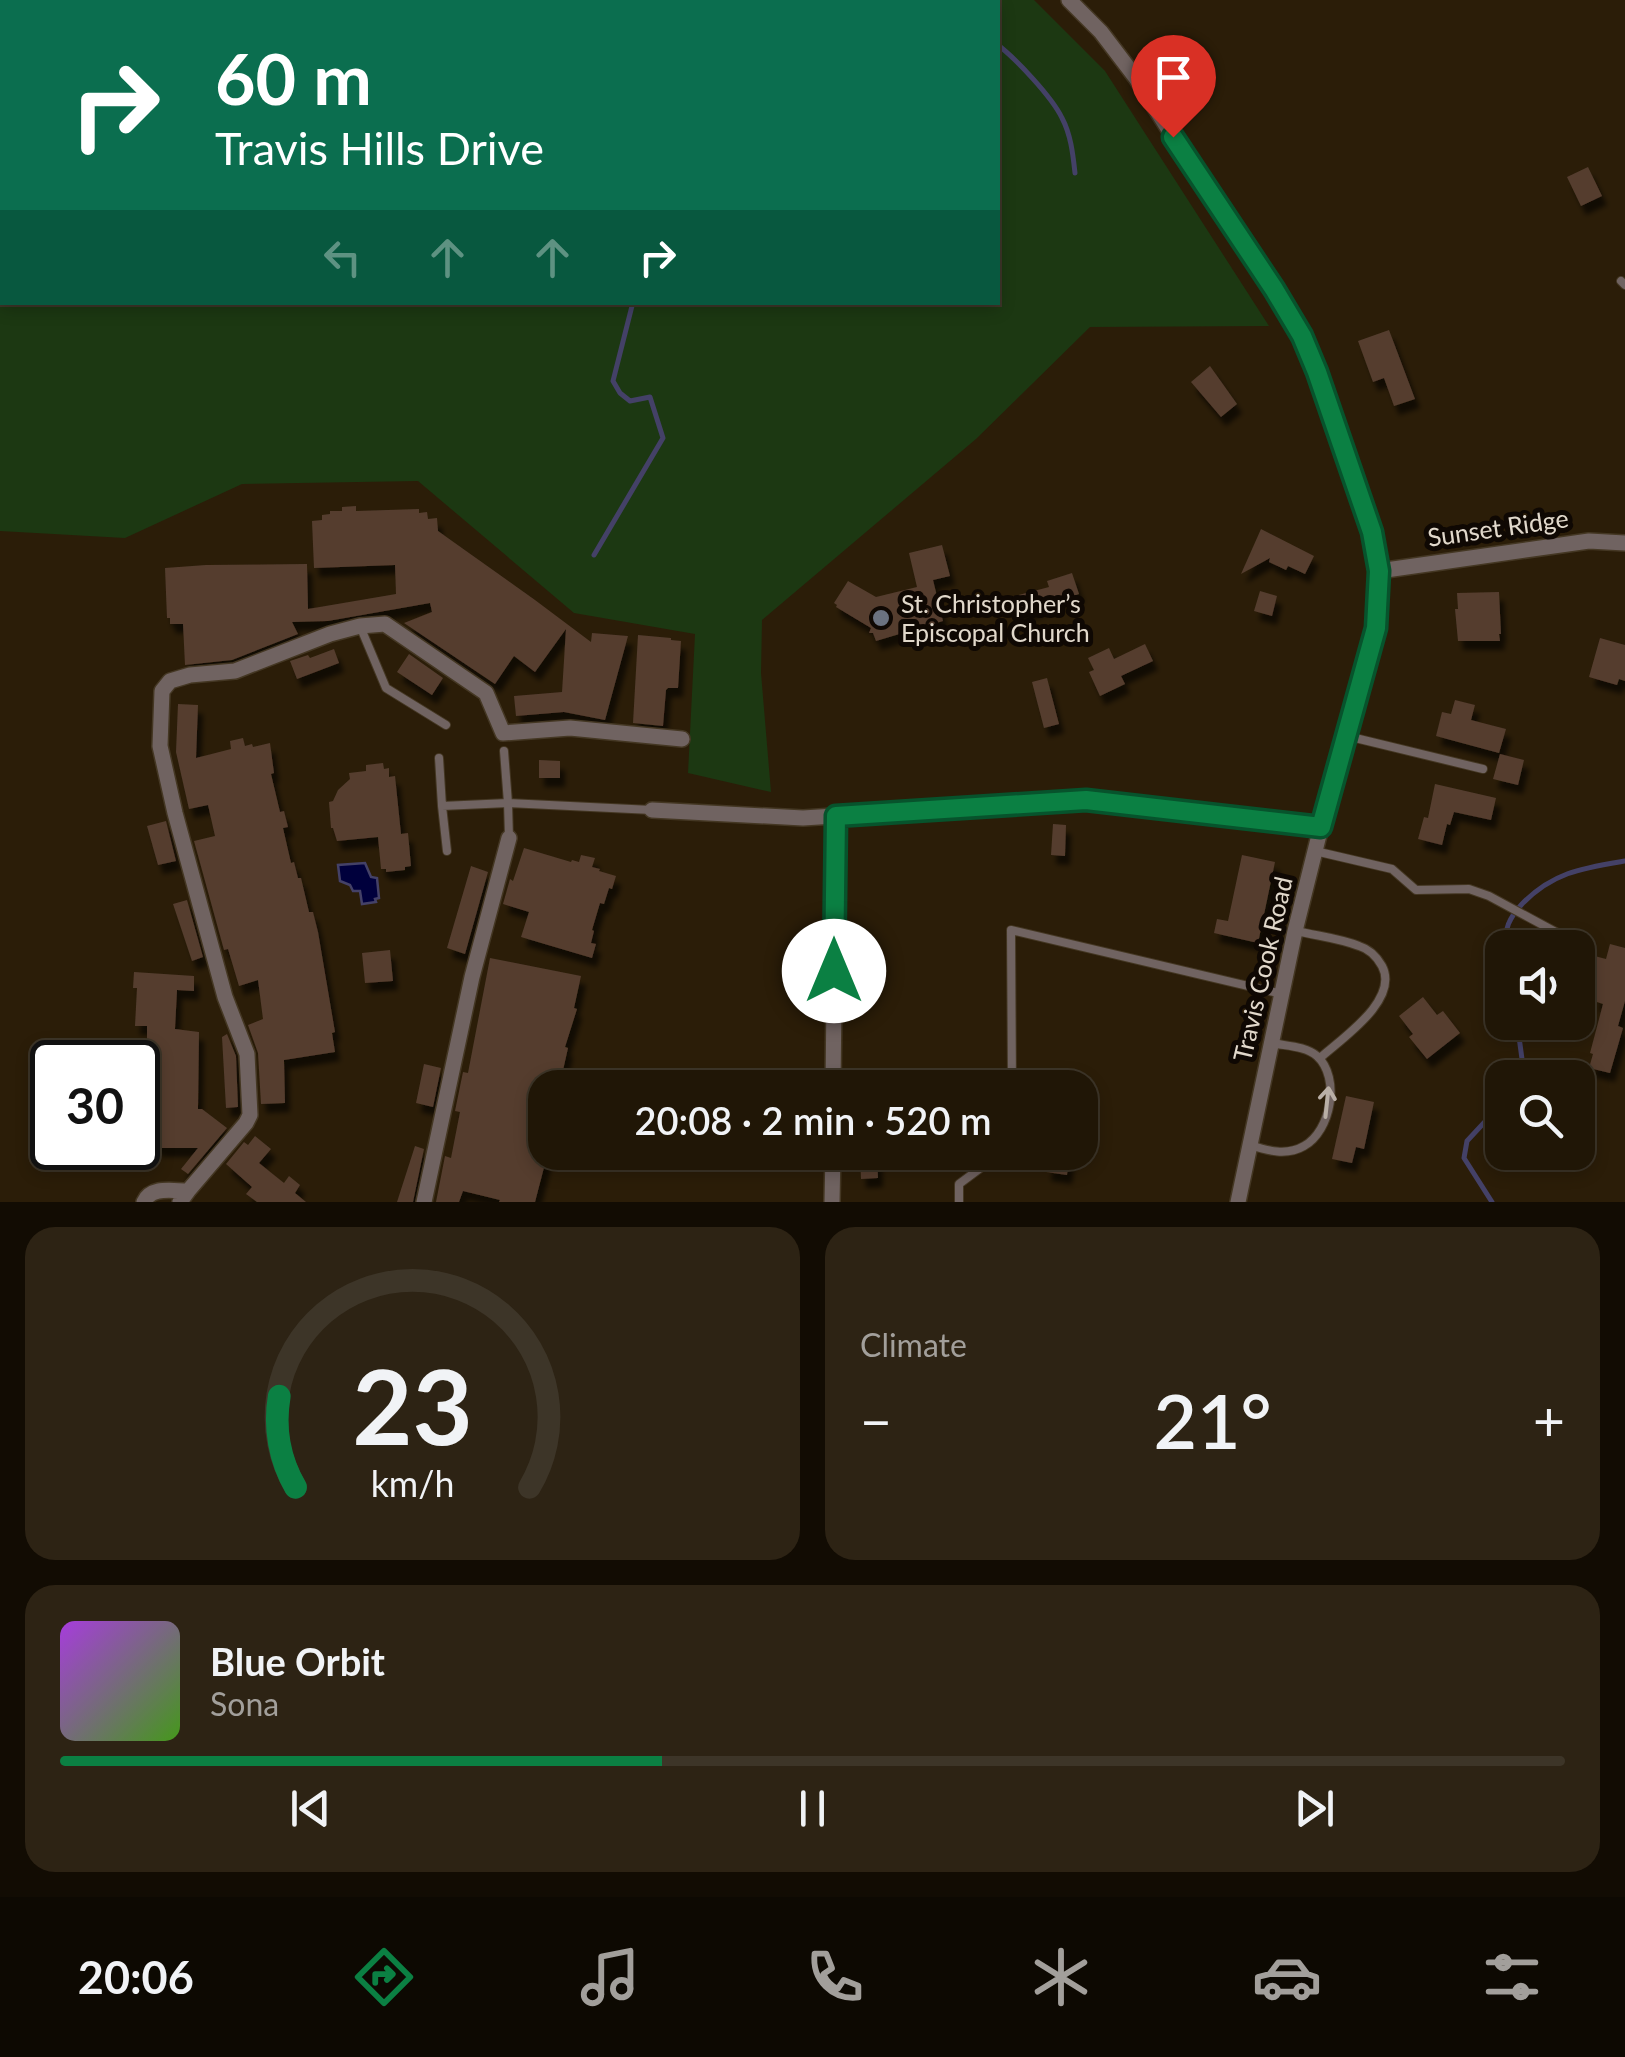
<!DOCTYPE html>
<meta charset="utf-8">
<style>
:root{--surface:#201606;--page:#2d2314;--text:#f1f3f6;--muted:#a29f9b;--line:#3d3528;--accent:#0b8043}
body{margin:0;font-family:Lato,sans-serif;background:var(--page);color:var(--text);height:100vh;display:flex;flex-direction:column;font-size:38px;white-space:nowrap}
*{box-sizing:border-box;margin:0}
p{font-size:32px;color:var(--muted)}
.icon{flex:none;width:55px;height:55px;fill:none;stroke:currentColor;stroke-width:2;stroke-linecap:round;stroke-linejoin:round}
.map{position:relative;height:1202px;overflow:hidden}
.panel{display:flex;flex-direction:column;gap:25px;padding:25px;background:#120c03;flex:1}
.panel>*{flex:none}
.hud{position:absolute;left:0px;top:0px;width:1000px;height:305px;box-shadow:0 5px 15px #0003,0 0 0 2px var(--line);background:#0b6e4f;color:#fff;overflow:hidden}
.controls{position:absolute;left:1485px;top:930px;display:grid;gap:20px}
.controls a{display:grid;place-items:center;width:110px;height:110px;border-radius:20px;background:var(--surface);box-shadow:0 5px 15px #0003,0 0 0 2px var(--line);font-size:50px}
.speed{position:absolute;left:30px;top:1040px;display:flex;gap:20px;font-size:50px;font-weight:700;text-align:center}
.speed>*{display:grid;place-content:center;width:130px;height:130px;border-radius:50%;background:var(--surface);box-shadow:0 5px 15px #0003,0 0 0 2px var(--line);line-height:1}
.speed .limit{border:5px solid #111;border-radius:15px;background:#fff;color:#111}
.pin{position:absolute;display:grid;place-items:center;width:85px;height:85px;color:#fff;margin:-102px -42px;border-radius:50% 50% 50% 0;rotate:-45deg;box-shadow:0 0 10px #0007}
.pin .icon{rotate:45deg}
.me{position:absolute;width:110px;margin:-55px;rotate:0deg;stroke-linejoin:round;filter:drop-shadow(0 0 8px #0008)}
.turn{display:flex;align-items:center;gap:35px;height:210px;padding:0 50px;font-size:45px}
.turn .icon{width:130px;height:130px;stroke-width:2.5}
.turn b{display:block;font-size:70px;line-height:85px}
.lanes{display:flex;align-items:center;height:95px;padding:0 50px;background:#0003;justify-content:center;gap:50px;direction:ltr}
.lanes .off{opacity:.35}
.big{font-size:75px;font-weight:600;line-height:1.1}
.panel .tile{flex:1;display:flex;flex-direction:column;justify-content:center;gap:15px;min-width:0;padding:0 35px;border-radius:30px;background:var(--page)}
.panel .dial{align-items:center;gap:0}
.dial svg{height:260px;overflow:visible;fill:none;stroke:var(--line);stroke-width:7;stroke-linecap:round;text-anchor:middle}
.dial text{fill:var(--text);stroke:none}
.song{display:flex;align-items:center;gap:30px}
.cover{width:120px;height:120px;border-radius:15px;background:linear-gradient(135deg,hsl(280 70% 55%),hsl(100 70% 35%))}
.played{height:10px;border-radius:5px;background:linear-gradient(90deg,var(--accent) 40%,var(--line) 40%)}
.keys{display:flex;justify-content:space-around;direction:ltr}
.heat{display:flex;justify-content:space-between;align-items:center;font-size:55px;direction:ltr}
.panel .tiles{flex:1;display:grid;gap:25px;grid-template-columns:1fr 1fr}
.tile:last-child{grid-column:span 2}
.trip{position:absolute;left:528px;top:1070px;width:570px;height:100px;border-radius:30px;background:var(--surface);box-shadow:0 5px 15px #0003,0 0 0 2px var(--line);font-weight:600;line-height:100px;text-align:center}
.menu{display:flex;height:160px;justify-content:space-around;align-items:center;background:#0d0902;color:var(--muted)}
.menu .icon{width:70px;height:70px}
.menu .current{color:var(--accent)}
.menu b{font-size:45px;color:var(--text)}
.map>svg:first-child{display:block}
.green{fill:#1c3812;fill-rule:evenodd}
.water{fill:#00003c;stroke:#444167;stroke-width:2.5}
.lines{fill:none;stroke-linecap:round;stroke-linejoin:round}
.stream{stroke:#444167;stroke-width:5}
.building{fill:#543d2f;filter:url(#shadow)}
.lane-casing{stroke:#443723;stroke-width:10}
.street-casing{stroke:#443723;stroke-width:18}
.lane{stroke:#706361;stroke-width:8}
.street{stroke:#706361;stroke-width:15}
.oneway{stroke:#b9afa6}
.route-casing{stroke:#07532c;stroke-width:25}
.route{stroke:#0b8043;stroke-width:18}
.worship-dot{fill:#6b7280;stroke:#0f0803;stroke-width:4}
.labels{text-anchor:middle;stroke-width:10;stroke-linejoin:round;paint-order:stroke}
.street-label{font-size:25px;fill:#e1d8cb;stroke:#0f0803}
.poi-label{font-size:25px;fill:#e1d8cb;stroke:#0f0803;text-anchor:start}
</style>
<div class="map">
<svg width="1625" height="1202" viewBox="0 0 1625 1202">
<defs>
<filter id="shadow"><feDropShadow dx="5" dy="9" stdDeviation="2.5" flood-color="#0009"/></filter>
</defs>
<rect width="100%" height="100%" fill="#2b1d08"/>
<path class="green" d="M0 0H1034L1105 71 1269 326 1090 327 976 439 762 620 761 673 771 792 688 773 695 634 574 613 418 481 242 484 125 538 0 531ZM2 2H998V302H2Z"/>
<path class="water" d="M365 863 371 877 377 878 379 898 375 899 376 902 362 904 360 891H353L350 885 340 881 338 865Z"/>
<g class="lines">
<path class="stream" d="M899 0 913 2
M110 2 113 0
M720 2 721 0
M998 45C1016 59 1052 97 1062 118 1071 135 1073 155 1075 173
M0 106 2 105
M594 555 663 438 650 397 630 401 620 393 613 381 633 302
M1506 948C1503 930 1510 917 1522 904 1553 872 1583 868 1625 861
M1506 1078 1522 1059 1517 1022
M1492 1202 1464 1158 1467 1141 1493 1113 1495 1087 1502 1080"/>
</g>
<path class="building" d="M1588 167 1602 196 1581 206 1567 177Z
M1389 330 1415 399 1394 406 1384 378 1373 382 1358 341Z
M1210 366 1237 404 1221 417 1191 382Z
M356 506V511L419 509V513L427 512 428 519 437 518 438 531 535 600 591 642 592 633 628 636 605 720 564 712 516 716 514 696 562 692 566 629 535 672 514 656 495 684 404 623 432 612 430 603 328 621 292 622 298 634 232 660 185 665 183 624H170V618H167L165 568 206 565 307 564 308 609 396 594 395 565 314 568 312 521 322 520V515L330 514V511H342V507Z
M1261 529 1314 556 1305 574 1288 566 1286 570 1269 562 1270 558 1241 574Z
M942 545 950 576 933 580 943 621 876 641 873 633H869L871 628 836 607 837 605 834 603 848 581 876 597 917 587 909 553Z
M1072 573 1079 594 1016 615 1011 597 1049 587 1047 581Z
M1260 591 1277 596 1272 616 1254 611Z
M1499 592 1501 634H1499L1500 641H1458L1455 609H1458L1457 593Z
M638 635 671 638V640L681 641 678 688H668L666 690 663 726 633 723Z
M1600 638 1625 645V681L1619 679 1617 685 1589 677Z
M1145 644 1153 661 1121 676 1125 684 1100 696 1089 672 1094 670 1088 658 1109 648 1114 659Z
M334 649 339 663 297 679 290 661 308 655 310 658Z
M409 654 443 678 432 695 397 672Z
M1047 678 1059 724 1044 728 1032 682Z
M1455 700 1475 705 1471 720 1506 729 1499 753 1436 736 1442 712 1451 714Z
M178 704 198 705 196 758 231 749 230 741 243 738 245 746 252 744 253 747 270 743 274 773 271 774 280 812 284 811 288 827 283 828 291 863 294 862 298 878H301L309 912H313L318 932 335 1032 332 1033 335 1052 284 1060 285 1103 261 1104 258 1053 248 1025 263 1019 258 980 239 986 228 949 224 950 194 841 215 836 208 805 189 809 176 752Z
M1500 754 1524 760 1518 785 1493 779Z
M539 760 560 761V778H539Z
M383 763 384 769 389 768V777L395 776 401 834 408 833 411 866 405 867V870L386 872V869H381L378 837 337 841 333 828H331L329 802 333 801 338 790 350 779 349 773 366 771V765Z
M1435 784 1496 798 1491 820 1454 812 1450 825 1447 824 1442 845 1418 839 1424 817 1428 818Z
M166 821 176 861 158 865 147 826Z
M1053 824 1066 825 1065 856 1051 855Z
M524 848 571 862 572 860 579 862 581 855 595 858 592 867 600 869 599 871 616 876 612 889 609 888 604 904 600 903 592 930 594 931 591 943 596 944 592 958 521 937 529 912 503 904 510 879 513 881Z
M1242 855 1275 862 1258 943 1214 933 1217 919 1228 921Z
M471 866 488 872 465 954 447 948Z
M187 900 203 957 192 961 173 904Z
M1610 944 1625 948V1001L1618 1026 1623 1028 1610 1073 1589 1068 1593 1054 1590 1053 1603 1004 1594 1001 1597 992 1578 987V974L1583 953 1606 959Z
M390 950 393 981 365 983 362 953Z
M490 958 581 976 574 1008 577 1009 565 1047 568 1048 559 1088H545V1156H547L535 1202H499L500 1200 463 1191 459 1202H436L445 1156 451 1158 460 1112 455 1111 463 1072 468 1073Z
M134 972 194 976V991L177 990 175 1029 199 1032 198 1109H202L227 1128 188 1174 181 1169 198 1148H157V1145H145L142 1094H144V1055H147V1026H135L137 988H133Z
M1423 997 1437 1015 1443 1011 1460 1033 1427 1059 1409 1037 1413 1034 1399 1016Z
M227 1034 236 1056 238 1107 226 1108 222 1037Z
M424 1064 441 1068 433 1107 416 1103Z
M1346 1096 1374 1102 1364 1149 1356 1147 1352 1163 1332 1159Z
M255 1136 271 1149 259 1163 284 1183 289 1176 300 1185 295 1193 306 1202H257L246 1194 252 1187 226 1164 244 1142 248 1145Z
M415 1146 424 1149 413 1202H397Z
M860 1152H877L878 1178 861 1179Z
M1049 1152H1070L1067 1175 1046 1172Z"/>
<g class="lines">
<defs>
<path id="lane" d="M1621 281 1625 285
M360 626 386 688 446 725
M1347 736 1483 769
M504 751 508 803 652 810
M439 758 442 806 508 803 509 838
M442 806 447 851
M1315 851 1392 869 1416 890 1469 889 1489 896 1565 937
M1297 931C1317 936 1339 938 1359 946 1369 949 1377 957 1382 966 1400 1000 1341 1039 1320 1058
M1012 1088 1011 930 1282 994
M1250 1145C1268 1151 1287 1156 1304 1146 1331 1131 1341 1078 1317 1056 1306 1046 1286 1046 1272 1043
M959 1202V1184L990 1161 994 1152"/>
<path id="street" d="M1069 0 1101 32 1136 78 1211 196 1274 289 1301 336 1317 372 1372 531 1379 571 1377 628 1371 655 1321 827 1295 931 1238 1202
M1379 571 1589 541 1625 543
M652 810 803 818 1086 800 1321 827
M833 1088 836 816
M188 1191 246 1123 250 1115 247 1054 225 997 175 813 160 746 162 691 170 681 190 675 235 671 330 634 360 626 385 624 486 693 503 733 570 728 682 739
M144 1202C151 1186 172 1191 188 1191L180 1202
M424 1202 472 977 509 838
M832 1202 833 1152"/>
</defs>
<use href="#lane" class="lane-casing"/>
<use href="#street" class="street-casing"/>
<use href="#lane" class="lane"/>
<use href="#street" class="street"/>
</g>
<defs><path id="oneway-shaft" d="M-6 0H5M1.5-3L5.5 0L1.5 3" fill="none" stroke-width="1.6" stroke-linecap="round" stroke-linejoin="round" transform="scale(2.5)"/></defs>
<use class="oneway" href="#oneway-shaft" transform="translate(1327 1102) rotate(-84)"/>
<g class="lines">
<defs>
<path id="route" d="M834 971 836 816 1086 800 1321 827 1376 628 1379 571 1372 532 1317 372 1302 336 1274 289 1173 137"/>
</defs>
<use href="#route" class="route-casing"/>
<use href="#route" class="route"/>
</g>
<circle class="worship-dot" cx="881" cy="618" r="10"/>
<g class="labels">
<g class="street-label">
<text transform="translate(1498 528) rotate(-8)" y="9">Sunset Ridge</text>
<text transform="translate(1263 969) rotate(-77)" y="9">Travis Cook Road</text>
</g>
<g class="poi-label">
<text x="901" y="613">St. Christopher’s<tspan x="901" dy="29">Episcopal Church</tspan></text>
</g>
</g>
</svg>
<div class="controls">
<a><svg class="icon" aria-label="sound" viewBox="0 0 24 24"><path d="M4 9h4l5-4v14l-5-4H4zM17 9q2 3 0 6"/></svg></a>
<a><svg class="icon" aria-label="search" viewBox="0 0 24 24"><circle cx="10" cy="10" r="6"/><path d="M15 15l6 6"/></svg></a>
</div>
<div class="speed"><div class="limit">30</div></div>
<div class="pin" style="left:1173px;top:137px;background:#d93025"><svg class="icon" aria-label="arrive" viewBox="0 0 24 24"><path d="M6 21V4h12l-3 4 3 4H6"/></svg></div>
<svg class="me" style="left:834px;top:971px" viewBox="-20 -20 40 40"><circle r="19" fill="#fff"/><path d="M0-13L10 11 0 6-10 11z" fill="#0b8043"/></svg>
<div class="trip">20:08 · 2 min · 520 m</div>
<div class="hud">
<div class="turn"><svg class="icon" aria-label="right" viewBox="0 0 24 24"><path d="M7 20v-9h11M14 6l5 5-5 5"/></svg><div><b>60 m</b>Travis Hills Drive</div></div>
<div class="lanes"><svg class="icon off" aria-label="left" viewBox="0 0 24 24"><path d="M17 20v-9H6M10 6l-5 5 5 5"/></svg><svg class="icon off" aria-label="ahead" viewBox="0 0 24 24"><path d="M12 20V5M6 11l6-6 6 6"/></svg><svg class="icon off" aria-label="ahead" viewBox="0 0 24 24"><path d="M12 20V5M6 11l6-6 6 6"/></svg><svg class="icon" aria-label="right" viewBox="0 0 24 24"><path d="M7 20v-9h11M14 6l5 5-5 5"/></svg></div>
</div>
</div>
<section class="panel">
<div class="tiles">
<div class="tile dial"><svg viewBox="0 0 100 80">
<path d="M14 69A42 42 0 1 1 86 69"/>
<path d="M14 69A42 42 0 0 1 9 41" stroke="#0b8043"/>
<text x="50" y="56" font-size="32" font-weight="700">23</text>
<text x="50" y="72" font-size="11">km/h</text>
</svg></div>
<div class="tile"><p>Climate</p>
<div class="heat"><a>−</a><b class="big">21°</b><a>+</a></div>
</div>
<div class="tile">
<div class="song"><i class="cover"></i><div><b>Blue Orbit</b><p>Sona</p></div></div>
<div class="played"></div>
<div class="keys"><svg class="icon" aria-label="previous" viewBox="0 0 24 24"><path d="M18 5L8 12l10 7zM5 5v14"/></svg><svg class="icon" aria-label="pause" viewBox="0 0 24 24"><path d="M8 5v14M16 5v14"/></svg><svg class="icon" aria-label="next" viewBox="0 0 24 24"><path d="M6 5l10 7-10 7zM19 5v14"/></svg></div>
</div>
</div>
</section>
<nav class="menu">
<b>20:06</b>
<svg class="icon current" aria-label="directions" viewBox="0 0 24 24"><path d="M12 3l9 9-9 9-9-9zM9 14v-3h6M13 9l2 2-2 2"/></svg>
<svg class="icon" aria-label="music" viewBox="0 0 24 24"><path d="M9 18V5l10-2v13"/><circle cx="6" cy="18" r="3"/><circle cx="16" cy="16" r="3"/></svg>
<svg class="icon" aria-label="phone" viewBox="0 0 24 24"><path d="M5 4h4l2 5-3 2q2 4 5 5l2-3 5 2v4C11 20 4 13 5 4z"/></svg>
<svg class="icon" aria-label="climate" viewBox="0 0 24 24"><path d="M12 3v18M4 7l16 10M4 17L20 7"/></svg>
<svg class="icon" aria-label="car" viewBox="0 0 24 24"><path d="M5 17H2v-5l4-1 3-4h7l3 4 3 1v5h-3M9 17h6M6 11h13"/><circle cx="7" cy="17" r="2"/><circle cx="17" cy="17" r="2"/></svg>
<svg class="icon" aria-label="filters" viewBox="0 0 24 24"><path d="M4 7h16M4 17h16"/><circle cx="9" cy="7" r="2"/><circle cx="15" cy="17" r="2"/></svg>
</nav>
